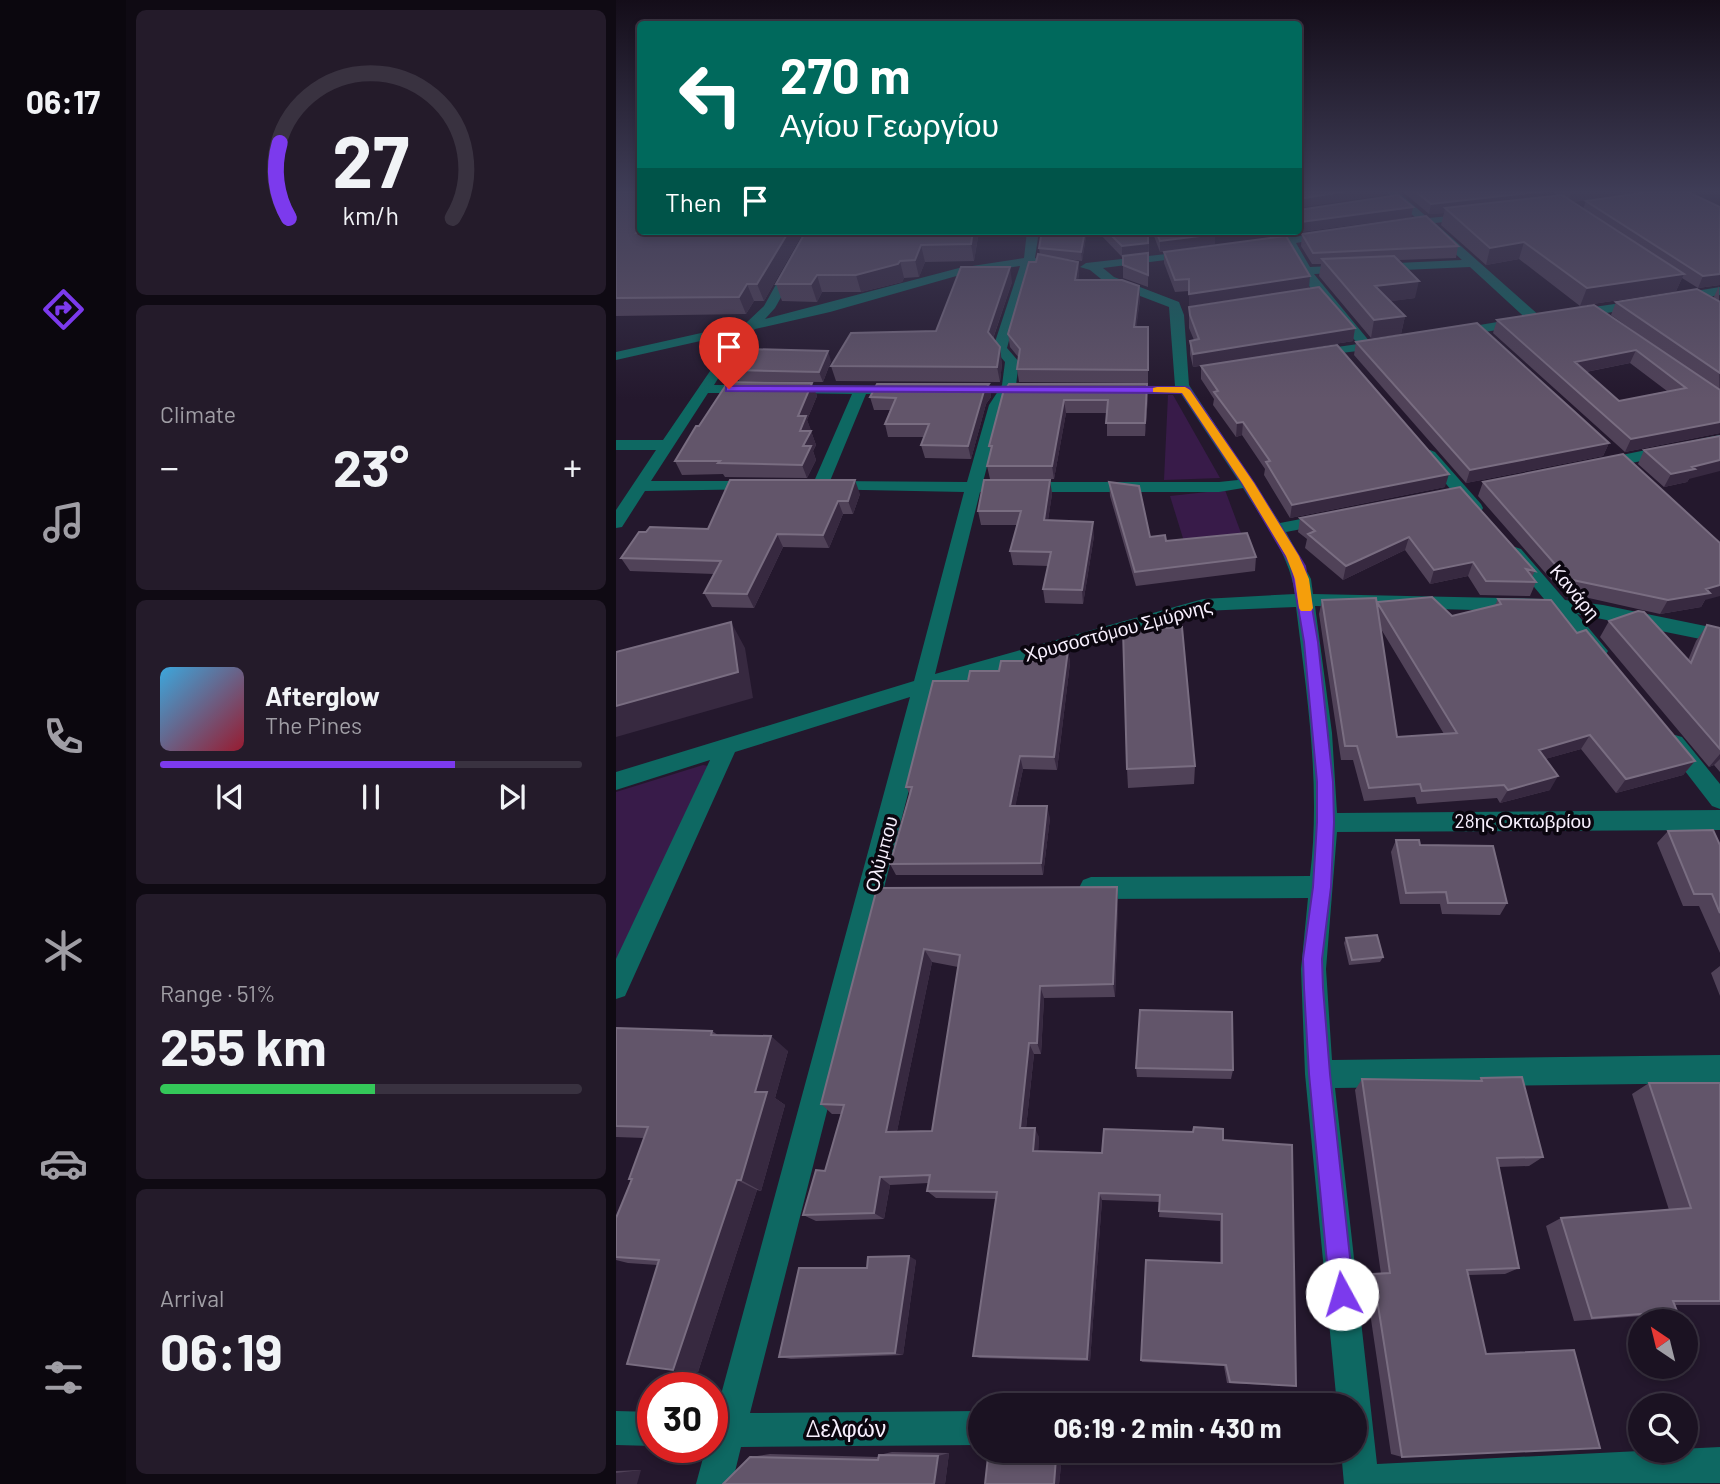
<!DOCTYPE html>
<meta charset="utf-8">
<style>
:root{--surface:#1b1222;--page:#241b2a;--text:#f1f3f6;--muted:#a09ea5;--line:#393240;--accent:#7c3aed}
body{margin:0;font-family:Barlow,sans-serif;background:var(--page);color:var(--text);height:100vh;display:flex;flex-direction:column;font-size:26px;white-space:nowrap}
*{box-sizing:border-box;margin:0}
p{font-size:23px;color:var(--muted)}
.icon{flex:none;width:38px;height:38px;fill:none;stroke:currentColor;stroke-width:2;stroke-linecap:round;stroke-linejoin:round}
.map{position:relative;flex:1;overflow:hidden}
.panel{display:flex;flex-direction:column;gap:10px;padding:10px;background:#0f0a13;width:490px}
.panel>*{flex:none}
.hud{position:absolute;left:21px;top:21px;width:665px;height:214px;border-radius:7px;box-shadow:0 4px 10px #0003,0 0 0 2px var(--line);background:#00695c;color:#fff;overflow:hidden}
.needle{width:46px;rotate:325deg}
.buttons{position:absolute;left:1012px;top:1309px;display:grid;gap:14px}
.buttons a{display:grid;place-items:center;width:70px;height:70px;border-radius:50%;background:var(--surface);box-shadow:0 4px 10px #0003,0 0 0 2px var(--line);font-size:35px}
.speed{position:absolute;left:21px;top:1372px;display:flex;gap:14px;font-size:35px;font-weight:700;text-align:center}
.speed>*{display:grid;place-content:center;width:91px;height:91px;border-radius:50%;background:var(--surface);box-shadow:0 4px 10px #0003,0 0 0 2px var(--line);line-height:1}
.speed .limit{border:10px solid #d22;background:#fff;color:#111}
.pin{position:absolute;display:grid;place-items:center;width:60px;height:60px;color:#fff;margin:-72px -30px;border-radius:50% 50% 50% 0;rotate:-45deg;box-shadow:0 0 7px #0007}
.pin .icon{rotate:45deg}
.me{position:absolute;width:77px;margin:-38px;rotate:354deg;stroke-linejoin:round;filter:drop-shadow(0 0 5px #0008)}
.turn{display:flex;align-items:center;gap:24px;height:147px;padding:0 28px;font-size:32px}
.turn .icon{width:91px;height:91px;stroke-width:2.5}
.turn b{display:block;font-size:49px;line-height:60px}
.then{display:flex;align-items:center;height:66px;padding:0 28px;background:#0003;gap:14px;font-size:26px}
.big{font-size:52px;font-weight:700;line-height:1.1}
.panel .card{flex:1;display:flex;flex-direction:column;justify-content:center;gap:10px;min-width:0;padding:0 24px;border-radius:10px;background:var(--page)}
.panel .dial{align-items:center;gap:0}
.dial svg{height:182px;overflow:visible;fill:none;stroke:var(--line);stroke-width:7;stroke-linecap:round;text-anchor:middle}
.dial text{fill:var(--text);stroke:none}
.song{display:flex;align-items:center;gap:21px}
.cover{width:84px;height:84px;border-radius:10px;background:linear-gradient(135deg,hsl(200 70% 55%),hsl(350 70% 35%))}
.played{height:7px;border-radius:4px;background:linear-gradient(90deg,var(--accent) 70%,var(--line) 70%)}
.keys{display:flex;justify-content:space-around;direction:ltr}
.heat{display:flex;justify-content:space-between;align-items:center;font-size:38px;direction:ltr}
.charge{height:10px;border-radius:5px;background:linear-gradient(90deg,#34c759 51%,var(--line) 0)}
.trip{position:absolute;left:352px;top:1393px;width:399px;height:70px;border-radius:35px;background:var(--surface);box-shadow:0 4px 10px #0003,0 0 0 2px var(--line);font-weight:700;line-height:70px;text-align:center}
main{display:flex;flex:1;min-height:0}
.menu{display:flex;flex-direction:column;width:126px;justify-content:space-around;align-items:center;background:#0b070e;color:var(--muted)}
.menu .icon{width:49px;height:49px}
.menu .current{color:var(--accent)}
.menu b{font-size:32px;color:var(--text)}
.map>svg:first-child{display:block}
.green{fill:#381b49}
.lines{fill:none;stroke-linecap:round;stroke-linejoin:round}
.minor{fill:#0e6862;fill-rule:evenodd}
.wall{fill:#504258;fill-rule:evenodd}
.shaded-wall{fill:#372940}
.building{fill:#62556a;stroke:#796d81;stroke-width:2;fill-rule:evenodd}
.route{fill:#7c3aed;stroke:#51269a;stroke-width:2}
.slow{fill:#f59e0b}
.labels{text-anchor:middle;stroke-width:7;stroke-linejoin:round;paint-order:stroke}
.street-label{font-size:19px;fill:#f8f0fe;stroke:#0b060f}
.near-street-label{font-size:23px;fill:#f8f0fe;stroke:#0b060f}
</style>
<main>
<nav class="menu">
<b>06:17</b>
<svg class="icon current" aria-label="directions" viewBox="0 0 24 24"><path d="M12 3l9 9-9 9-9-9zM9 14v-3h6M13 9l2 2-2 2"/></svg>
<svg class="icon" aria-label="music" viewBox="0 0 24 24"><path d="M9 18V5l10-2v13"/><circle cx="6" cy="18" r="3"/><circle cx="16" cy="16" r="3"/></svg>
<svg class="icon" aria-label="phone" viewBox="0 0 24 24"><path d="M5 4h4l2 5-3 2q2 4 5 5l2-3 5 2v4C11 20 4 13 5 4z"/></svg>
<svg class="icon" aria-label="climate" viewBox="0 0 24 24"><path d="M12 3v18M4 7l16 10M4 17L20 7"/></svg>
<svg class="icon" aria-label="car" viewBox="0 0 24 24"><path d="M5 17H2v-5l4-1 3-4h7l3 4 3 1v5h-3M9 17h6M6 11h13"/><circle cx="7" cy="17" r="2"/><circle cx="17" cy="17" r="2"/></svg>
<svg class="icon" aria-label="filters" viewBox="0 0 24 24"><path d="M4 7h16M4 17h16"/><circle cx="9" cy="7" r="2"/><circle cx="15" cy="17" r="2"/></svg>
</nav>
<section class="panel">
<div class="card dial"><svg viewBox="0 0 100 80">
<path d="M14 69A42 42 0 1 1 86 69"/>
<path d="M14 69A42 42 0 0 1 10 36" stroke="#7c3aed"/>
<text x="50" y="56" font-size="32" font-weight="700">27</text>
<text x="50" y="72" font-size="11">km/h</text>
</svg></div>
<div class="card"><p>Climate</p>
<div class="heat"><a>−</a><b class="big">23°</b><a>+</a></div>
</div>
<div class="card">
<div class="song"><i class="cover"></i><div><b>Afterglow</b><p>The Pines</p></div></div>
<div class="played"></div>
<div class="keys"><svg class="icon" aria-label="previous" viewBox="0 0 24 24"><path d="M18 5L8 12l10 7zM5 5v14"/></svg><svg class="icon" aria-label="pause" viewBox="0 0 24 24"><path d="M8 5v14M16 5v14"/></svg><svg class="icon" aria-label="next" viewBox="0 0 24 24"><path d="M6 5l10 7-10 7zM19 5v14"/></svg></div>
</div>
<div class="card"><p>Range · 51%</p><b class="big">255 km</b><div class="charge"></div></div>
<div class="card"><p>Arrival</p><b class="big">06:19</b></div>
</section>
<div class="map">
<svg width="1104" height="1484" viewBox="0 0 1104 1484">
<rect width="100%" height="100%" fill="#24182d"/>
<path class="green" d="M552 395H557L604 478 548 480Z
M609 490 628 541 570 548 554 496Z
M87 765 92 766 0 963V792Z"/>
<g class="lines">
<path class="minor" d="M769 191H781L812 218 858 214V218L854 219 819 223 925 317V323H915L854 267 698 274 754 342 766 340 773 344 766 348 693 357V351L742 344 693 286 670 245 643 247V243L667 238 662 231H674L677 237 719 232V236L680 243 694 267 846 260 808 225 781 226V222L801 219Z
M190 231H202L159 308 149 319 343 268 408 258 411 231H423L419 258 430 261 416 265 409 281 391 348 403 362 400 385 387 405 367 482 377 484 379 487 377 490 364 492 319 674 587 599 679 594C674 555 647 521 627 488L603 492H407L399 487 407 482H603L622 480 565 394H504L497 390 504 386H559L553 307 490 283 474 270 464 267 470 263 577 251 581 252V256L487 268 498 277 563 302 568 315 573 385 664 523 711 514 719 519 717 523 670 532 695 579 697 594 928 599 890 553 899 547 905 549 949 600 987 605 1104 629V643L961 614 992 651 989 656H975L939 612 699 606 716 733 721 813 1104 810V830L721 832 710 969 716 1060 1104 1055V1083L719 1088 761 1464 1104 1447V1483L728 1484 725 1451H738V1405H721L689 1074 685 969 692 898 475 899 467 896 463 888 467 880 475 877 694 876C705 786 691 696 680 607L587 611 316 690 295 782 134 1413 364 1411V1445L125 1447 116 1484H80L90 1447H96V1413H100L294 697 119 752 9 996 0 999V959L94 760 0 790V772L298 681 348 492 198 489 196 486 236 394 172 393 165 389 172 385 287 386 294 390 287 394H250L214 481 351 482 373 405 386 385 389 362 377 348 404 266 344 275 214 312 139 329 123 345 98 385H136L143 389 136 393H92L35 481H140L146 483 148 486 146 489 29 491 6 527 0 528V510L40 450H0V440H47L120 333 0 360V352L130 323 148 306Z
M1104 287V295L1061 302 1055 298 1061 294Z
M1026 300 1030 301V307L957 318 951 314 957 310Z
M905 318 911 322 910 325 840 337 833 333 840 329Z
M1104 435V445L986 469 978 464 986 459Z
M814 450 819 452 865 504 867 508 865 512H853L809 458 806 455 809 452Z
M1059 735 1066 737 1104 784V809L1096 806 1052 749 1048 743 1052 737Z
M0 1411 37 1412V1446L0 1445Z"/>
</g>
<path class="wall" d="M786 191H929L927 198 942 196 935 191H1070L1104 207V285L1082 288 1066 278 1060 291 964 306 903 259 870 265 825 225 828 213 813 214ZM1021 194 970 201 967 209 956 202Z
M0 192 44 233 84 232 85 231H188L148 301H138L130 314 0 316Z
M797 207 795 217 684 232 682 231V209Z
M190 231H367H363L358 261 309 262 303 277 288 278 286 282 245 292H206L201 302 166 301 160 284Z
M426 231H471L466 261 443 258 462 262 463 274 462 280 523 286 524 299 520 327H532V383L403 382 401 369 403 358 394 347 392 334 424 255 423 248Z
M481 231H533L532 287 507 278V256L506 257Z
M536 231H599V244L544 252Z
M686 234 842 246 840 258 783 260 799 298 774 301 789 316 785 334 755 338 703 276 705 264H696L685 246Z
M548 252 693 288 573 306V291L559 292 548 263Z
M396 282 377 339 386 363 384 382 220 381 215 366 320 331Z
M1103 286 1104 433 1009 452 877 333 881 320 978 305 1086 379 995 315 1000 302 1097 299ZM1014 363 1051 391 1003 401 970 372Z
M573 307 739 328 737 341 577 367 574 354V341L578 340 573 328Z
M740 342 993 443 987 456 850 483 738 355Z
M215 361 207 382 123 381 119 370Z
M585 366 829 487 674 518 648 475 649 469 626 435 620 437 597 405 598 399 585 379Z
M196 383 201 396 191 420 200 445 197 451 200 460 191 478 109 477 107 474 66 475 59 461 83 426Z
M373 384 375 397 370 404 355 459 309 458 305 445 308 437H272L269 424 274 410H258L254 397Z
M387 393 532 397 529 436H491V413H450L438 479H374L371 466 375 452 373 446Z
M1028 450 1073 479 1071 482 1048 487 1022 464Z
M434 480 436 494 432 520 478 536 467 604 429 603 427 589 432 566 397 565 394 551 401 525H365L362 511Z
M493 482 534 537 640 557 639 571 520 586 494 496Z
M867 482 1089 600 1085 607 1044 614 946 592 862 496Z
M844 487 919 571 916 577 920 582 914 596 864 595 852 576 814 584 789 550 727 580 689 548 691 539 682 532 684 518Z
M244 494 237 514H227L213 548 167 547 138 608 96 607 88 593 98 574 14 571 5 558 30 532 92 529Z
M882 599 961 633 1079 761 1067 775 1000 793 965 749 929 759 934 790 884 803 881 798 801 804 799 797 748 801 737 760H725L703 614 706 600 761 603 836 616 879 605ZM765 629 828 734 781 737Z
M993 621 1072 660 1080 641 1091 625 1104 628V772L1098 765 1093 767 984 637Z
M452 650 454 663 441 770 407 769 399 806 434 818 427 875H280L274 864 294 795 290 787 352 681Z
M579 766 578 784 512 788 511 769Z
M1052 831 1104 845V953L1083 906H1067L1041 843Z
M780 840 804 845 891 903 884 915 826 914 824 904H784L775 852Z
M501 887 502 902 499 997 428 998 425 1054H418L410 1128 423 1137 422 1151 486 1153 607 1140 680 1386 611 1383 608 1366 526 1362 525 1360 604 1263V1221L543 1217 544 1202 486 1200 474 1361 364 1358 357 1356 380 1199 320 1198 311 1191 312 1183 274 1185 268 1219 200 1221 187 1215 209 1171 226 1114H216L205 1104 261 888ZM316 962 342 967 316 1131H281Z
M730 938 767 957 764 962 733 965 728 943Z
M1104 966V996L1095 973Z
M0 1028 96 1031 102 1035 172 1051 159 1098 169 1105 145 1191 141 1190 82 1372 57 1370 41 1265 12 1263 0 1260V1218L15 1180 13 1179 28 1138 0 1137Z
M520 1068 617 1070 615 1079 521 1077Z
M865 1078 927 1157 913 1166 882 1167 903 1268 889 1274 852 1275 786 1457 775 1454 749 1279 757 1274H765L739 1090 746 1079 862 1081Z
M1033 1083H1104V1305H1058L1061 1311 1039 1315 958 1321 930 1226 945 1218 1053 1210 1016 1094Z
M300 1260 287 1355 175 1359 163 1357 251 1268Z
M276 1452 333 1453 329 1484 134 1457 154 1454 262 1457 263 1455Z
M380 1454 446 1456 443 1484 372 1457Z
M25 1470 0 1484V1471Z"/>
<path class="shaded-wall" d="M731 191H770L769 195 682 208 683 199Z
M929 191 926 201 829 208 828 213 813 214 815 204Z
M964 191H1042L952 202 955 193Z
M797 207 795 217 684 232 685 222Z
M24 228V231H45L27 250 20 233Z
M173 231H188L148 301 141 284Z
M357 231H363L358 261 355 244Z
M469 231H471L466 261 465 252Z
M533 231 532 253 506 257V246Z
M599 234V244L544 252V241Z
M908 242 903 259 870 265 874 248Z
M305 245 309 262 303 277 299 260Z
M284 261 288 278 286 282 245 292 240 275Z
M462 262 463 274 460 292 459 280Z
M394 267 396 282 374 347 372 332Z
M1068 274 1060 291 964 306 971 288Z
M1104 274V285L1082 288 1087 276Z
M201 275 206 292 201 302 195 284Z
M694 276 693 288 573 306V294Z
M803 281 799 298 756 304 759 286Z
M131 284 138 301 130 314 123 297Z
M523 286 524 299 519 340 518 327Z
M789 316 785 334 755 338 758 320Z
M739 328 737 341 577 367V354Z
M384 347 386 363 384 382 381 367Z
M1020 350 1014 363 954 375 959 362Z
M212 351 215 361 207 382 203 372Z
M196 383 201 396 191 420 195 430 192 436 195 431 200 445 197 451 200 460 191 478 186 465 182 416Z
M373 384 375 397 370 404 355 459 352 446 368 391Z
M531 384 532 397 529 436V423Z
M448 400 450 413 438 479 436 466Z
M627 422 626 435 620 437 621 423Z
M1104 422V433L1009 452 1015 439Z
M993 443 987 456 850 483 854 470Z
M1104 460V471L1073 479 1071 482 1048 487 1055 474 1076 467Z
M833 474 829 487 674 518 676 505Z
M239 480 244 494 237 514 232 501Z
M434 480 436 494 430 534 428 520Z
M222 501 227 514 213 548 207 535Z
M477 522 478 536 467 604 466 590Z
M161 534 167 547 138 608 131 594Z
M793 537 789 550 727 580 730 566Z
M857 562 852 576 814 584 818 570Z
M1104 585V596L1089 600 1085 607 1044 614 1052 600Z
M115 622 129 648 137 698 0 737V706Z
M452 650 454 663 441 770 438 757Z
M974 735 965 749 915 763 923 750Z
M1104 754V759L1098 765 1093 767Z
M404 756 407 769 397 818 394 806Z
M1079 761 1067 775 1000 793 1010 779Z
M942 776 934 790 884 803 892 790Z
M431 806 434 818 427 875 425 863Z
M501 887 502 902 499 997 497 984Z
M308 949 316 962 279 1141 270 1132Z
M424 986 428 998 425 1054 421 1043Z
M155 1036 172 1051 159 1098 169 1105 145 1191 125 1180 139 1092Z
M413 1043 418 1054 409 1137 404 1128Z
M419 1128 423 1137 422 1160 417 1151Z
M264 1177 274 1185 268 1219 258 1213Z
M121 1180 141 1190 82 1372 57 1370Z
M483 1193 486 1200 474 1361 471 1359Z
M293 1256 300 1260 287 1355 279 1353Z
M333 1453 329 1484H318L322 1456Z
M446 1456 443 1484H438L440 1458Z
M25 1470 21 1484H0V1473Z"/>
<path class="building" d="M682 191H731L682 199Z
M799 191H929L815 204Z
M1039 191H1070L1104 207V274L1087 276 970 201Z
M0 192H24V228L20 233 84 232 85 231H173L141 284H131L123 297 0 298Z
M782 195 797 207 685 222 682 219V209L683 210Z
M946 195 1068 274 971 288 908 242 874 248 829 208Z
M810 216 842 246 697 253 686 234Z
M190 231H357L355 244 305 245 299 260 284 261 282 264 240 275H201L195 284H160Z
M426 231H469L465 252 423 248Z
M491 231H532V243L506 246Z
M540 231H599V234L544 241Z
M670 236 694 276 573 294V279L559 280 548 252Z
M532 253V275L507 265V256Z
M422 254 462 262 459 280H506L523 286 518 327H532V370L401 369 404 349 392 334 413 262H420Z
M778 256 803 281 759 286 789 316 758 320 706 259Z
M345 267H394L372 332 384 347 381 367 215 366 235 333 320 331Z
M703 287 739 328 577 354 574 341 583 339 574 315 573 307Z
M1081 289 1104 302V373L1000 302Z
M978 305 1104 390V422L1015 439 881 320ZM1020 350 1070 388 1003 401 959 362Z
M861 323 993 443 854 470 740 342Z
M721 345 833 474 676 505 650 462 654 461 627 422 621 423 598 392 602 391 585 366Z
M133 349 212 351 203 372 119 370Z
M112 382 196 383 182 416H190L184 431H195L187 446H195L186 465 102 463 104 461H59L80 426H83Z
M261 384H373L368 391 352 446 305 445 313 424H269L280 398 254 397Z
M393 384H531L529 423H490L492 400H448L436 466H371L376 446H373L387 393Z
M1104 436V460L1076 467 1079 469 1055 474 1028 450Z
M1007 454 1104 543V585L1090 589 1094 593 1052 600 952 579 867 482Z
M114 480H239L232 501H222L207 535 161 534 131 594 88 593 105 561 5 558 23 532H30L34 527 92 529Z
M368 480H434L428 520 477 522 466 590 427 589 435 552 394 551 405 511H362Z
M493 482 523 486 534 537 549 535 550 541 631 533 640 557 519 572Z
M844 487 919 571 910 569 920 582 870 581 857 562 818 570 793 537 730 566 692 534 699 531 684 518Z
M816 597 836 616 885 604 882 599 935 600 961 633 970 630 1079 761 1010 779 974 735 923 750 942 776 892 790 888 785 806 791 804 784 753 788 741 746H729L706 600 760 598 781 737 841 733 761 602Z
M1022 611 1028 612 1075 663 1091 625 1104 628V749L993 621Z
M115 622 122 672 0 706V652Z
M566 627 579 766 511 769 507 630Z
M420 650H452L438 757 404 756 394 806H431L425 863 274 864 296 787H290L317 681H352L354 671H383L385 661H418Z
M1097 830 1104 845V913L1096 894H1078L1052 831Z
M780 840H803L804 845 877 846 891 903H832L830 892 790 893Z
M501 887 497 984 424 986 421 1043H413L404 1128H419L417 1151 486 1153 488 1129 577 1132 578 1127 607 1129V1140L676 1145 680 1386 614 1382 610 1365 525 1360 530 1260 606 1263V1214L543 1211 544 1195 483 1193 471 1359 357 1356 381 1192 311 1191 314 1175 264 1177 258 1213 187 1215 200 1170 209 1171 228 1105 205 1104 261 888ZM308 949 344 955 316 1131 270 1132Z
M761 935 767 957 736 960 730 938Z
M524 1010 616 1012 617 1070 520 1068Z
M0 1028 96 1031 95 1035 155 1036 139 1092H151L125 1180H121L57 1370 11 1364 43 1260 0 1257V1218L16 1179H13L32 1127 0 1126Z
M906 1077 927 1157 881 1158 903 1268 851 1270 870 1354 958 1350 984 1448 786 1457 757 1274 774 1273 746 1079 866 1081 865 1078Z
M1033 1083H1104V1301H1057L1061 1311 976 1318 945 1218 1075 1208Z
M293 1256 279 1353 163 1357 183 1268H251L252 1257Z
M263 1455 322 1456 318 1484H107L134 1457 262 1460Z
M372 1457 440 1458 438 1484H369Z"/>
<linearGradient id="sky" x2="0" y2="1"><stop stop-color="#140d19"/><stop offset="0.48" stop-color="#3f3d57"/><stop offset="1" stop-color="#3f3d57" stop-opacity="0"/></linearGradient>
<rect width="1104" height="399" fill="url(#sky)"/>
<path class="route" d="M113 386 569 387 573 388 638 483 689 566 702 642 717 782 718 822 715 887 706 959 707 988 714 1074 738 1294 735 1303 726 1307 718 1303 714 1294 693 1074 688 988 687 959 697 887 701 822V782L688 642 675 566 626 483 566 393 110 391V387Z"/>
<path class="slow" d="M541 387H569L574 390 638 483 683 556 693 579 697 608 695 611H685L683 608 679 579 670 556 626 483 566 393 537 392V388Z"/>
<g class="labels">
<g class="street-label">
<text transform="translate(959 592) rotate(50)" y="7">Κανάρη</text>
<text transform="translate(502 630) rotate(-15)" y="7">Χρυσοστόμου Σμύρνης</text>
<text x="907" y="828">28ης Οκτωβρίου</text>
<text transform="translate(265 854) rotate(-75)" y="7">Ολύμπου</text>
</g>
<g class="near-street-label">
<text x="230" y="1437">Δελφών</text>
</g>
</g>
</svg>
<div class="buttons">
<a><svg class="needle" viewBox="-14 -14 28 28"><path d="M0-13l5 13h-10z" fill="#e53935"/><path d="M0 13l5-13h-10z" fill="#a09ea5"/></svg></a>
<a><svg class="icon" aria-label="search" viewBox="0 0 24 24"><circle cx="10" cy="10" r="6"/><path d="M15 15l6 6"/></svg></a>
</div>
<div class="speed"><div class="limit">30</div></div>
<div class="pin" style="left:113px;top:389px;background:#d93025"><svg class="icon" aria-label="arrive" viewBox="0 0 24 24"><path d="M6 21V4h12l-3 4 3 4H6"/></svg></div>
<svg class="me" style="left:726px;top:1294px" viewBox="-20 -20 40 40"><circle r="19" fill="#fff"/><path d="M0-13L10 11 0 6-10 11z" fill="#7c3aed"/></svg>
<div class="trip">06:19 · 2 min · 430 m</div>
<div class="hud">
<div class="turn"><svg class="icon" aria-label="left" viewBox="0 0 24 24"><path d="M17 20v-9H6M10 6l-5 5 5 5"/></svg><div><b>270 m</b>Αγίου Γεωργίου</div></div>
<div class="then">Then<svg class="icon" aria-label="arrive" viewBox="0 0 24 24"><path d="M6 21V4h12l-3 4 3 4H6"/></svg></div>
</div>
</div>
</main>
